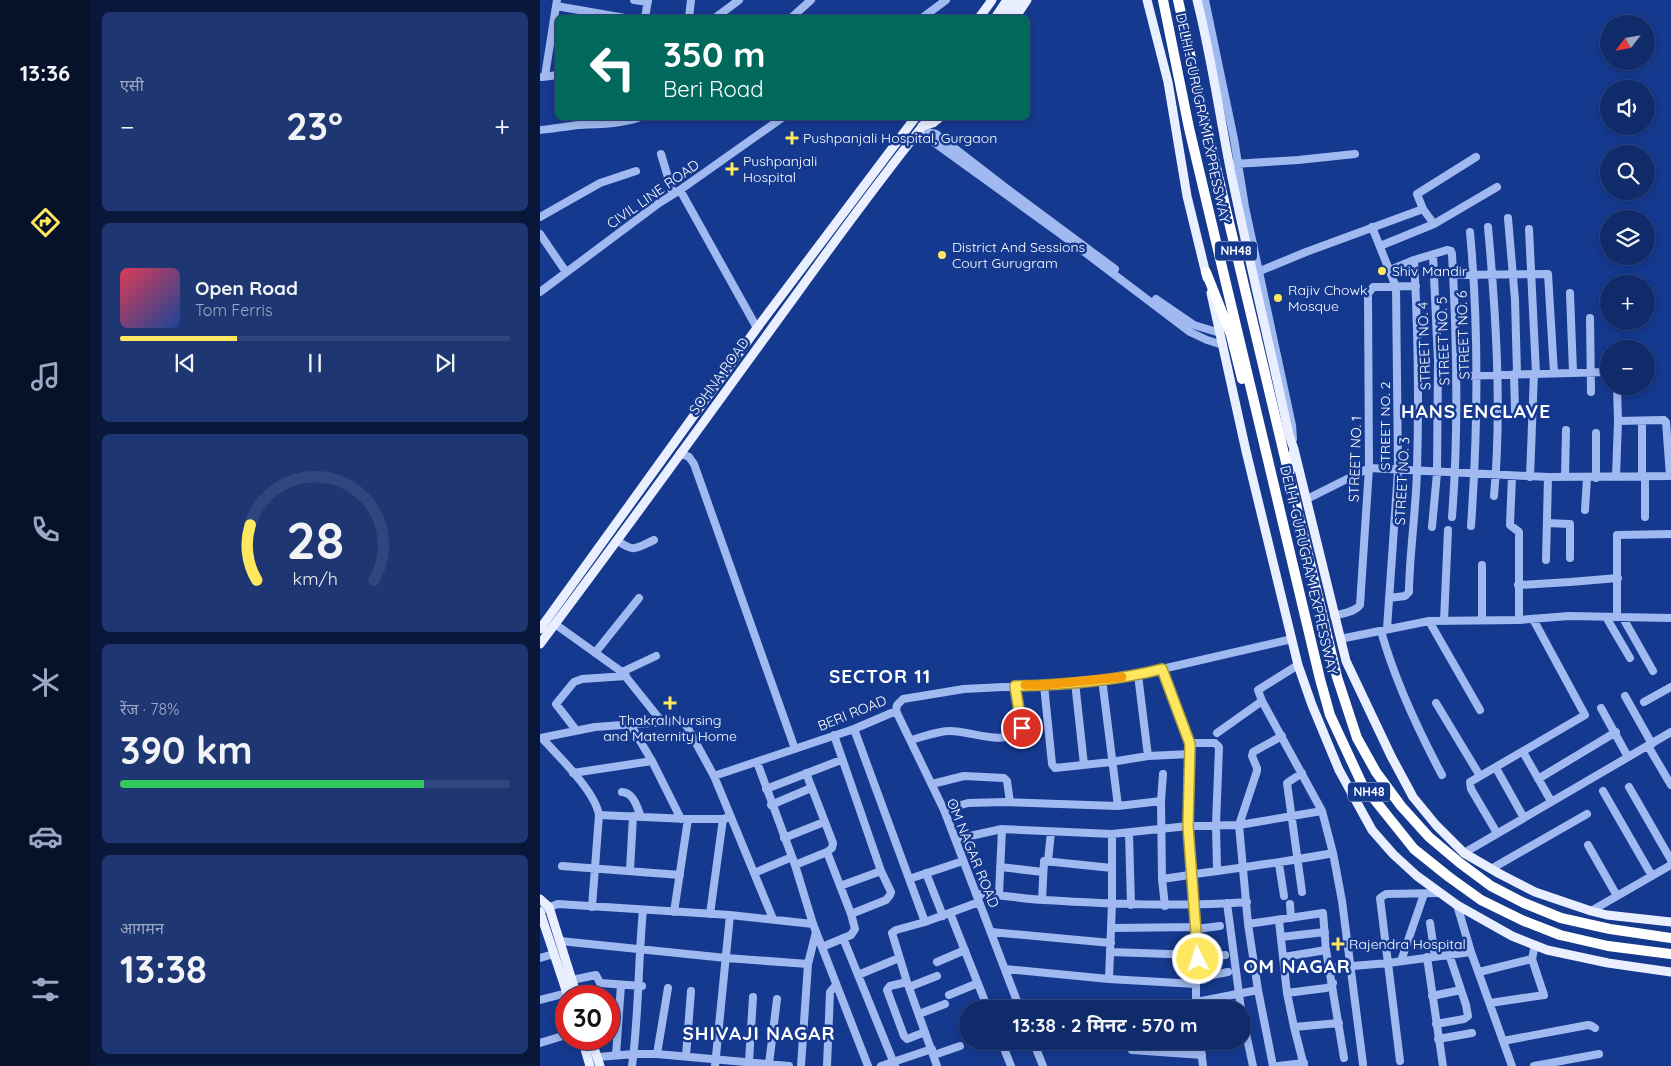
<!DOCTYPE html>
<html lang="hi">
<meta charset="utf-8">
<style>
:root{--surface:#102b6a;--page:#1e3772;--text:#f1f3f6;--muted:#9ca7c1;--line:#30477e;--accent:#ffe75f}
body{margin:0;font-family:Quicksand,"Noto Sans Devanagari",sans-serif;background:var(--page);color:var(--text);height:100vh;display:flex;flex-direction:column;font-size:19px;white-space:nowrap}
*{box-sizing:border-box;margin:0}
p{font-size:16px;color:var(--muted)}
.icon{flex:none;width:28px;height:28px;fill:none;stroke:currentColor;stroke-width:2;stroke-linecap:round;stroke-linejoin:round}
.map{position:relative;flex:1;overflow:hidden}
.side{display:flex;flex-direction:column;gap:12px;padding:12px;background:#09183a;width:450px}
.side>*{flex:none}
.top-card{position:absolute;left:15px;top:15px;width:475px;height:105px;border-radius:8px;box-shadow:0 2px 8px #0003,0 0 0 1px var(--line);background:#00695c;color:#fff;overflow:hidden}
.needle{width:32px;rotate:239deg}
.controls{position:absolute;left:1060px;top:15px;display:grid;gap:10px}
.controls a{display:grid;place-items:center;width:55px;height:55px;border-radius:50%;background:var(--surface);box-shadow:0 2px 8px #0003,0 0 0 1px var(--line);font-size:25px}
.speed{position:absolute;left:15px;top:985px;display:flex;gap:10px;font-size:25px;font-weight:700;text-align:center}
.speed>*{display:grid;place-content:center;width:65px;height:65px;border-radius:50%;background:var(--surface);box-shadow:0 2px 8px #0003,0 0 0 1px var(--line);line-height:1}
.speed .limit{border:8px solid #d22;background:#fff;color:#111}
.pin{position:absolute;display:grid;place-items:center;width:42px;height:42px;color:#fff;margin:-21px;border:2px solid #fff;border-radius:50%;box-shadow:0 1px 5px #0007}
.me{position:absolute;width:55px;margin:-28px;rotate:356deg;stroke-linejoin:round;filter:drop-shadow(0 0 4px #0008)}
.turn{display:flex;align-items:center;gap:18px;height:105px;padding:0 25px;font-size:22px}
.turn .icon{width:65px;height:65px;stroke-width:2.5}
.turn b{display:block;font-size:35px;line-height:42px}
.big{font-size:38px;font-weight:700;line-height:1.1}
.side .widget{flex:1;display:flex;flex-direction:column;justify-content:center;gap:8px;min-width:0;padding:0 18px;border-radius:8px;background:var(--page)}
.side .dial{align-items:center;gap:0}
.dial svg{height:130px;overflow:visible;fill:none;stroke:var(--line);stroke-width:7;stroke-linecap:round;text-anchor:middle}
.dial text{fill:var(--text);stroke:none}
.song{display:flex;align-items:center;gap:15px}
.cover{width:60px;height:60px;border-radius:8px;background:linear-gradient(135deg,hsl(350 70% 55%),hsl(220 70% 35%))}
.played{height:5px;border-radius:2px;background:linear-gradient(90deg,var(--accent) 30%,var(--line) 30%)}
.keys{display:flex;justify-content:space-around;direction:ltr}
.heat{display:flex;justify-content:space-between;align-items:center;font-size:28px;direction:ltr}
.charge{height:8px;border-radius:4px;background:linear-gradient(90deg,#34c759 78%,var(--line) 0)}
.trip{position:absolute;left:419px;top:1000px;width:292px;height:50px;border-radius:25px;background:var(--surface);box-shadow:0 2px 8px #0003,0 0 0 1px var(--line);font-weight:700;line-height:50px;text-align:center}
main{display:flex;flex:1;min-height:0}
.menu{display:flex;flex-direction:column;width:90px;justify-content:space-around;align-items:center;background:#06112a;color:var(--muted)}
.menu .icon{width:35px;height:35px}
.menu .current{color:var(--accent)}
.menu b{font-size:22px;color:var(--text)}
.map>svg:first-child{display:block}
.lines{fill:none;stroke-linecap:round;stroke-linejoin:round}
.minor{stroke:#a0b9f0;stroke-width:8}
.major{stroke:#e9efff;stroke-width:9}
.highway{stroke:#fff;stroke-width:10}
.route-casing{stroke:#a6963e;stroke-width:12}
.route{stroke:#ffe75f;stroke-width:9}
.slow{stroke:#f59e0b;stroke-width:9}
.poi-dot{fill:#ffe75f;stroke:#15398e;stroke-width:2}
.labels{text-anchor:middle;stroke-width:5;stroke-linejoin:round;paint-order:stroke}
.shield{fill:#15398e;stroke:#b9c4dd;stroke-width:1}
.shield-label{font-size:12px;font-weight:bold;fill:#fff}
.street-label{font-size:14px;fill:#fff;stroke:#15398e}
.poi-label{font-size:14px;fill:#fff;stroke:#15398e;text-anchor:start}
.district-label{font-size:19px;font-weight:bold;letter-spacing:1px;fill:#fff;stroke:#15398e}
</style>
<main>
<nav class="menu">
<b>13:36</b>
<svg class="icon current" aria-label="directions" viewBox="0 0 24 24"><path d="M12 3l9 9-9 9-9-9zM9 14v-3h6M13 9l2 2-2 2"/></svg>
<svg class="icon" aria-label="music" viewBox="0 0 24 24"><path d="M9 18V5l10-2v13"/><circle cx="6" cy="18" r="3"/><circle cx="16" cy="16" r="3"/></svg>
<svg class="icon" aria-label="phone" viewBox="0 0 24 24"><path d="M5 4h4l2 5-3 2q2 4 5 5l2-3 5 2v4C11 20 4 13 5 4z"/></svg>
<svg class="icon" aria-label="climate" viewBox="0 0 24 24"><path d="M12 3v18M4 7l16 10M4 17L20 7"/></svg>
<svg class="icon" aria-label="car" viewBox="0 0 24 24"><path d="M5 17H2v-5l4-1 3-4h7l3 4 3 1v5h-3M9 17h6M6 11h13"/><circle cx="7" cy="17" r="2"/><circle cx="17" cy="17" r="2"/></svg>
<svg class="icon" aria-label="filters" viewBox="0 0 24 24"><path d="M4 7h16M4 17h16"/><circle cx="9" cy="7" r="2"/><circle cx="15" cy="17" r="2"/></svg>
</nav>
<section class="side">
<div class="widget"><p>एसी</p>
<div class="heat"><a>−</a><b class="big">23°</b><a>+</a></div>
</div>
<div class="widget">
<div class="song"><i class="cover"></i><div><b>Open Road</b><p>Tom Ferris</p></div></div>
<div class="played"></div>
<div class="keys"><svg class="icon" aria-label="previous" viewBox="0 0 24 24"><path d="M18 5L8 12l10 7zM5 5v14"/></svg><svg class="icon" aria-label="pause" viewBox="0 0 24 24"><path d="M8 5v14M16 5v14"/></svg><svg class="icon" aria-label="next" viewBox="0 0 24 24"><path d="M6 5l10 7-10 7zM19 5v14"/></svg></div>
</div>
<div class="widget dial"><svg viewBox="0 0 100 80">
<path d="M14 69A42 42 0 1 1 86 69"/>
<path d="M14 69A42 42 0 0 1 10 35" stroke="#ffe75f"/>
<text x="50" y="56" font-size="32" font-weight="700">28</text>
<text x="50" y="72" font-size="11">km/h</text>
</svg></div>
<div class="widget"><p>रेंज · 78%</p><b class="big">390 km</b><div class="charge"></div></div>
<div class="widget"><p>आगमन</p><b class="big">13:38</b></div>
</section>
<div class="map">
<svg width="1131" height="1066" viewBox="0 0 1131 1066">
<rect width="100%" height="100%" fill="#15398e"/>
<g class="lines">
<path class="minor" d="M94 0 108 2
M665 0 694 139 705 207 752 425 753 439
M16 6 85 18
M105 18 108 0
M149 18 151 0
M175 18 199 0
M251 18 271 0
M382 18 406 0
M5 76 17 0
M2 77 18 75
M381 127 387 132 392 141 522 235 650 332 667 340 683 345
M0 130C13 129 26 126 40 125 60 124 79 124 98 118
M387 132 396 134 462 185 575 269
M121 154 133 194
M936 157 877 194 883 209 894 224 957 187
M694 164 758 160 815 154
M140 190 217 328
M0 217 60 183 96 171
M968 218 975 300 977 373
M832 227 856 287 858 470 847 629
M948 227C956 314 962 409 954 496
M989 229 996 373
M930 232C939 330 938 428 931 526
M0 234 26 272
M840 246 894 224
M850 270 874 260 907 250 911 251 912 254C917 342 919 429 912 517
M715 273 766 252 883 209
M913 275 1008 274 1014 373
M0 292 119 203 140 190 242 118
M1030 293 1033 372
M616 299 654 325 680 333
M1050 318 1051 392
M974 374 975 411
M918 376 1069 372
M1078 421 1124 420 1126 422 1130 476
M1102 422V477
M1056 433V478
M140 453 149 457 154 464 255 749
M972 476 970 525 979 532V620
M990 477 994 373
M1025 477 1026 430
M1076 477 1078 421 1077 386
M1105 477V517
M767 499 829 468 1008 477 1131 476
M1045 510 1047 478
M1007 523 1030 524V558
M892 527 897 473 898 361 893 255
M78 541C95 553 96 548 114 540
M1006 560 1008 477
M978 585 1030 582 1078 578
M849 598 865 596 869 592V589C870 549 876 510 877 470 879 400 878 329 874 260
M794 616C803 613 815 612 820 605L829 468 828 294 833 287 876 286
M1066 617 1090 658
M1077 617V535L1131 534
M1083 618 1113 671
M942 620V565
M889 621 940 710
M904 621 908 530
M15 624 82 672 122 722
M841 631C855 681 877 728 902 775
M800 639 889 621 979 620 1029 616 1131 618
M55 653 99 598
M758 665 718 690 722 701 782 811 793 853 802 901 823 1064
M622 669 650 743 648 826 658 959 656 984V1009
M82 672 116 656
M598 675 608 756
M562 679 578 806
M535 682 544 765
M504 685 512 764 515 768 571 762 608 756 650 754
M1085 696 1112 744
M1104 702 1131 687
M896 703 940 776
M1061 708 1088 757
M356 711 404 810 480 1009
M90 724 112 761 141 819
M314 729 385 922
M36 730 16 704 34 682 42 679 86 676
M677 733 722 701
M294 735 341 871 351 892 350 895 346 900 311 914
M0 738 55 727 138 721 145 723 174 776 233 919
M2 738C19 757 55 791 59 815L52 907
M371 740C383 737 397 731 410 731 432 731 465 748 482 728L475 686
M650 743H675L679 747 676 825 677 870
M1108 746 1131 785
M983 752 1011 801
M217 762 255 865 273 924 328 1066
M956 768 984 818
M33 773 112 761
M174 776 314 729 356 711 357 705 363 699 424 689 504 685 596 675 752 639
M998 779 1076 732
M392 784 424 776 464 778 467 781 470 802
M1089 787 1131 860
M226 789 301 760
M1063 791 1112 876
M82 792C94 793 97 807 101 817
M621 801 622 879 625 906
M231 805 271 788
M404 810 428 803 465 802 578 806 621 801 623 774
M59 815 148 819H183L191 817
M589 833 591 905
M957 833 931 789 930 782 1045 715 993 619
M244 838 284 822
M416 839 462 829 572 834 648 826 699 825 782 811
M1048 845 1077 896
M924 853 1131 732
M508 861 511 832
M739 864 744 896
M255 865 287 852 292 848 293 843 266 773
M22 866 140 875
M460 867 503 872
M951 869 1047 814
M90 870 93 816
M214 873 252 857
M386 873 403 916
M369 879 423 861
M622 879C679 870 736 864 793 853
M300 886 341 871
M762 892 747 783 762 773
M436 894C459 894 481 899 504 900 572 904 639 907 707 902
M459 894 462 829
M502 900 504 861 572 868
M687 903 701 1009
M750 904 751 918
M917 905 931 952 972 1066
M4 909 18 904 190 915 273 924
M1051 911 1131 865
M134 912 148 819
M410 913 448 1009
M170 914 183 819
M739 921 747 993 754 1027 764 1066
M890 923 895 956
M708 924 783 913 786 950 804 1058
M571 928 656 927
M656 929 680 926
M451 932 571 943
M741 937 785 932
M303 938 355 1066
M20 941 186 958 268 964
M282 947 311 935 315 929 311 914 287 852
M570 952 658 955
M744 957 786 950
M887 957 903 1066
M0 958 14 954
M658 959 685 955
M861 961 884 894
M397 962 425 950
M790 968 848 963 931 952
M465 969 569 979 656 984
M939 972 992 959
M318 975 359 958
M656 978 688 972
M569 979 572 903V834
M32 980 56 975 60 983 102 986
M367 982 350 986 347 990 364 1036 367 1039 385 1032
M369 987 397 976
M747 993 786 988 792 986 793 983
M409 995 438 983
M892 996 921 990
M0 1000 27 993
M656 1002 718 990
M950 1003 1004 995 992 959 995 945
M379 1014 405 1004
M702 1015 713 1066
M896 1024 924 1019 928 1016 926 1005 909 954
M754 1027 799 1023
M898 1039 932 1033
M461 1041 471 1066
M493 1041 503 1066
M660 1041 663 1066
M963 1041 1048 1025 1052 1026 1055 1028
M0 1043 26 1035
M592 1050 662 1055
M117 1054 128 988
M76 1055 81 985
M394 1055 420 1046
M146 1056 151 991
M58 1057 94 1054H117L249 1066
M860 1061 840 898 846 894 900 893
M209 1062 213 997
M229 1064 237 999
M92 1066C99 1014 98 962 103 910
M175 1066 190 915
M261 1066 268 964 276 932
M287 1066 290 992 296 985
M341 1066 392 1049
M397 1066 367 982 352 933 356 930 385 922 439 902
M733 1066 718 990 708 924 699 825 717 771V768L712 756 713 752 742 736
M738 1066 764 1063
M994 1066 1059 1054"/>
<path class="major" d="M607 0 628 82 647 196 667 278
M657 0C671 55 679 112 690 168 708 257 730 346 749 435L754 449 750 472
M439 18 452 0
M455 18 467 0
M465 18 477 0
M475 18 487 0
M382 126 393 123 399 118
M671 293 706 451 758 665 772 705 799 770 832 830 853 854 877 876 917 905 972 936 1007 950 1068 963 1131 972
M754 449 806 661 851 756 873 797 896 825 924 853 960 874 995 892 1051 911 1067 915 1131 922
M0 629 217 328 375 118
M0 644C86 530 169 414 253 299 297 238 342 177 389 118
M0 899 9 907 37 996
M0 912 28 996
M42 1039 50 1066
M51 1039 60 1066"/>
<path class="highway" d="M623 0 649 128 780 679 790 715 822 784 874 849 909 877 941 900 984 921 1020 935 1068 946 1131 954
M638 0 665 121 797 677 817 738 836 772 861 806 889 837 920 863 951 886 984 903 1021 918 1070 929 1131 938
M666 272 691 335 702 379"/>
</g>
<g class="lines">
<defs>
<path id="route" d="M482 728 475 686C524 685 575 681 622 669L650 744 648 826 658 959"/>
</defs>
<use href="#route" class="route-casing"/>
<use href="#route" class="route"/>
<path class="slow" d="M485 685H504L582 677"/>
</g>
<g class="poi-dot">
<path d="M249.5 130.5h5v5h5v5h-5v5h-5v-5h-5v-5h5z"/>
<path d="M189.5 161.5h5v5h5v5h-5v5h-5v-5h-5v-5h5z"/>
<circle cx="402" cy="255" r="5"/>
<circle cx="842" cy="271" r="5"/>
<circle cx="738" cy="298" r="5"/>
<path d="M127.5 695.5h5v5h5v5h-5v5h-5v-5h-5v-5h5z"/>
<path d="M795.5 936.5h5v5h5v5h-5v5h-5v-5h-5v-5h5z"/>
</g>
<g class="labels">
<g class="shield">
<rect x="675" y="241.5" width="42" height="19" rx="4"/>
<rect x="808" y="782.5" width="42" height="19" rx="4"/>
</g>
<g class="shield-label">
<text x="696" y="255">NH48</text>
<text x="829" y="796">NH48</text>
</g>
<g class="street-label">
<text transform="translate(663 118) rotate(78)" y="5">DELHI-GURUGRAM EXPRESSWAY</text>
<text transform="translate(113 194) rotate(-35)" y="5">CIVIL LINE ROAD</text>
<text transform="translate(923 335) rotate(-92)" y="5">STREET NO. 6</text>
<text transform="translate(903 341) rotate(-92)" y="5">STREET NO. 5</text>
<text transform="translate(884 346) rotate(-92)" y="5">STREET NO. 4</text>
<text transform="translate(179 376) rotate(-54)" y="5">SOHNA ROAD</text>
<text transform="translate(845 426) rotate(-90)" y="5">STREET NO. 2</text>
<text transform="translate(815 459) rotate(-88)" y="5">STREET NO. 1</text>
<text transform="translate(862 481) rotate(-87)" y="5">STREET NO. 3</text>
<text transform="translate(769 570) rotate(77)" y="5">DELHI-GURUGRAM EXPRESSWAY</text>
<text transform="translate(312 713) rotate(-22)" y="5">BERI ROAD</text>
<text transform="translate(433 853) rotate(68)" y="5">OM NAGAR ROAD</text>
</g>
<g class="poi-label">
<text x="263" y="143">Pushpanjali Hospital, Gurgaon</text>
<text x="203" y="166">Pushpanjali<tspan x="203" dy="16">Hospital</tspan></text>
<text x="412" y="252">District And Sessions<tspan x="412" dy="16">Court Gurugram</tspan></text>
<text x="852" y="276">Shiv Mandir</text>
<text x="748" y="295">Rajiv Chowk<tspan x="748" dy="16">Mosque</tspan></text>
<text x="130" y="725" text-anchor="middle">Thakral Nursing<tspan x="130" dy="16">and Maternity Home</tspan></text>
<text x="809" y="949">Rajendra Hospital</text>
</g>
<g class="district-label">
<text x="936" y="418">HANS ENCLAVE</text>
<text x="340" y="683">SECTOR 11</text>
<text x="757" y="973">OM NAGAR</text>
<text x="219" y="1040">SHIVAJI NAGAR</text>
</g>
</g>
</svg>
<div class="controls">
<a><svg class="needle" viewBox="-14 -14 28 28"><path d="M0-13l5 13h-10z" fill="#e53935"/><path d="M0 13l5-13h-10z" fill="#9ca7c1"/></svg></a>
<a><svg class="icon" aria-label="sound" viewBox="0 0 24 24"><path d="M4 9h4l5-4v14l-5-4H4zM17 9q2 3 0 6"/></svg></a>
<a><svg class="icon" aria-label="search" viewBox="0 0 24 24"><circle cx="10" cy="10" r="6"/><path d="M15 15l6 6"/></svg></a>
<a><svg class="icon" aria-label="layers" viewBox="0 0 24 24"><path d="M12 4l9 5-9 5-9-5zM3 14l9 5 9-5"/></svg></a>
<a>+</a>
<a>−</a>
</div>
<div class="speed"><div class="limit">30</div></div>
<div class="pin" style="left:482px;top:728px;background:#d93025"><svg class="icon" aria-label="arrive" viewBox="0 0 24 24"><path d="M6 21V4h12l-3 4 3 4H6"/></svg></div>
<svg class="me" style="left:658px;top:959px" viewBox="-20 -20 40 40"><circle r="17" fill="#ffe75f" stroke="#fff" stroke-width="3"/><path d="M0-11L8 9 0 5-8 9z" fill="#fff"/></svg>
<div class="trip">13:38 · 2 मिनट · 570 m</div>
<div class="top-card">
<div class="turn"><svg class="icon" aria-label="left" viewBox="0 0 24 24"><path d="M17 20v-9H6M10 6l-5 5 5 5"/></svg><div><b>350 m</b>Beri Road</div></div>
</div>
</div>
</main>
